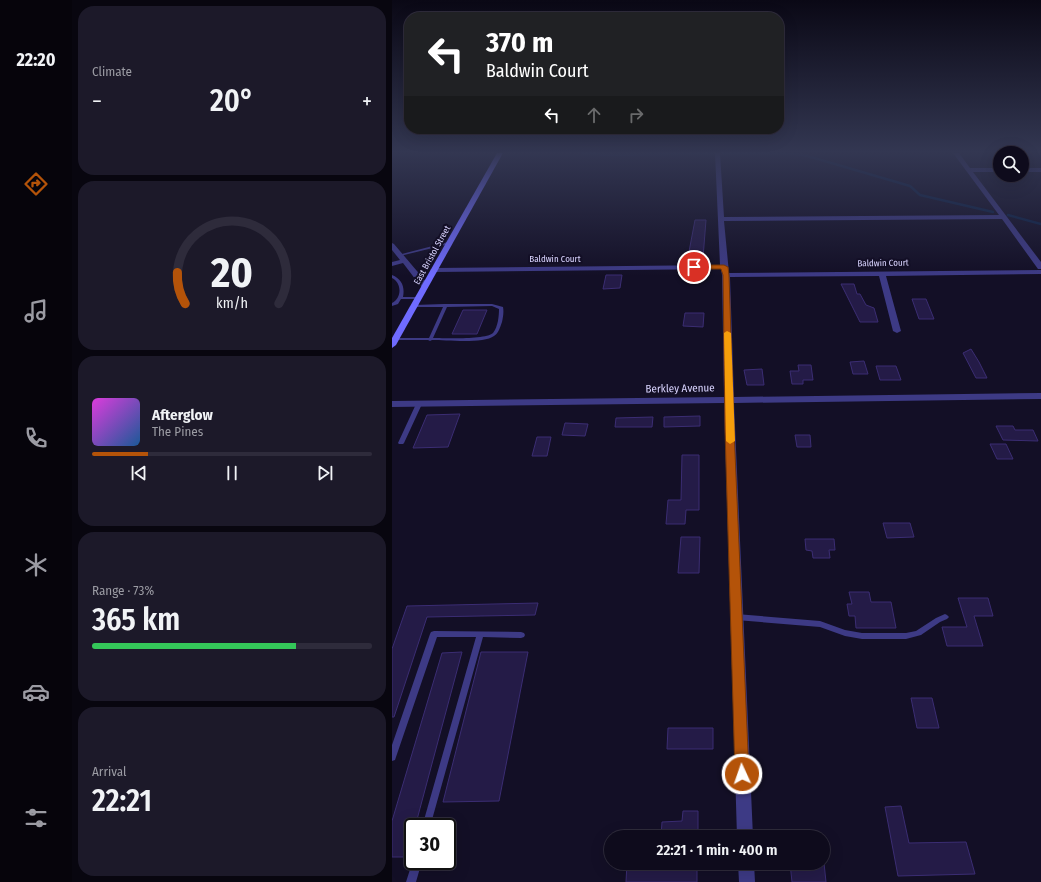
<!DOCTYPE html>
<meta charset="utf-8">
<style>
:root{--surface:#0e0b1c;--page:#1c1929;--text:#f1f3f6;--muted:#9b9ba3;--line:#2e2b3b;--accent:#b45309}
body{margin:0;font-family:"Fira Sans Condensed",sans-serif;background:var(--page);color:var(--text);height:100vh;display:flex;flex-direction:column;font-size:15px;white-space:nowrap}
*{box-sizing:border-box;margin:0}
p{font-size:13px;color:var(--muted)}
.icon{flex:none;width:22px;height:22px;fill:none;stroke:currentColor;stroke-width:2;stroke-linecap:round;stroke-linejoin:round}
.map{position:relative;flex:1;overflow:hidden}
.drawer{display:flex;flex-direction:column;gap:6px;padding:6px;background:#08060f;width:320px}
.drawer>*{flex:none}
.top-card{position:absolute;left:12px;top:12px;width:380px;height:122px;border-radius:16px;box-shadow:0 4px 16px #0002,0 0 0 1px var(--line);background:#202124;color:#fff;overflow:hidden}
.buttons{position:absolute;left:601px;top:146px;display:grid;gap:8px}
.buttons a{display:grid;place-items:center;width:36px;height:36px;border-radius:50%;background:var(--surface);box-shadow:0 4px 16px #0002,0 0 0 1px var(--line);font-size:20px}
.speed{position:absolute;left:12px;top:818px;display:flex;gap:8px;font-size:20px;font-weight:700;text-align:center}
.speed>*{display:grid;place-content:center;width:52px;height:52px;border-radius:50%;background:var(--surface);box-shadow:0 4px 16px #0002,0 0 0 1px var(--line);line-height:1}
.speed .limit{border:2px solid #111;border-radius:6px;background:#fff;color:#111}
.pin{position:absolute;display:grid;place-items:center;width:34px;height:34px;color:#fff;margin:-17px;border:2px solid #fff;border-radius:50%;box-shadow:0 1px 4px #0007}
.me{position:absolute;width:44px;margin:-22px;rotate:357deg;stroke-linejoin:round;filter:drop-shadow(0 0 3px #0008)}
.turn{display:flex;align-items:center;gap:14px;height:84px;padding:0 16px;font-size:18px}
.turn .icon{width:52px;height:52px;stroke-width:2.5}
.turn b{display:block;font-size:28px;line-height:34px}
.lanes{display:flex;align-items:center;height:38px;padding:0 16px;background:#0003;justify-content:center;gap:20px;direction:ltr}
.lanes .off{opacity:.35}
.big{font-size:30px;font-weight:600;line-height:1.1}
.drawer .card{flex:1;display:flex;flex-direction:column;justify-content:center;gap:6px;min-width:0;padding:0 14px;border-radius:16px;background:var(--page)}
.drawer .dial{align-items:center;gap:0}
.dial svg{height:104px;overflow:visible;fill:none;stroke:var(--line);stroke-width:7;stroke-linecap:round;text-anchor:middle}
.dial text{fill:var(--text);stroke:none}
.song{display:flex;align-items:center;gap:12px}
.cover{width:48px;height:48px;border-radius:6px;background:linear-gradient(135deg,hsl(300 70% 55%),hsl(210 70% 35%))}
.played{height:4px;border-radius:2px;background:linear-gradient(90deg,var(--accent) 20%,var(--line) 20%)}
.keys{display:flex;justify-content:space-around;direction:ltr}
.heat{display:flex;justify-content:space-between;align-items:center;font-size:22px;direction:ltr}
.charge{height:6px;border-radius:3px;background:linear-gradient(90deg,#34c759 73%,var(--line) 0)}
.trip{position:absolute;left:212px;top:830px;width:226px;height:40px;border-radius:20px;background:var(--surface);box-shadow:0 4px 16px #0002,0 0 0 1px var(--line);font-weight:600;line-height:40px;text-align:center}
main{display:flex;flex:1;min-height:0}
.tab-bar{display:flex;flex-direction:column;width:72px;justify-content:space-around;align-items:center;background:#06040b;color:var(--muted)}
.tab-bar .icon{width:28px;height:28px}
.tab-bar .current{color:var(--accent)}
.tab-bar b{font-size:18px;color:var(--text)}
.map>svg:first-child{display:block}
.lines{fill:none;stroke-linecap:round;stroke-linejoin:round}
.stream{stroke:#0c2248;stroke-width:2.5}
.building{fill:#241b47;stroke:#3b2d73}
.service{fill:#3d3a85;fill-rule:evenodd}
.minor{fill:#3d3a85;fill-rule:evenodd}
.secondary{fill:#6f6bff;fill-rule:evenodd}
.route{fill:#b45309;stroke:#753606}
.slow{fill:#f59e0b}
.labels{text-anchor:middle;stroke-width:4;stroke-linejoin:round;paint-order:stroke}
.far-street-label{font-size:9px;fill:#d9d4ff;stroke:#130f26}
.street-label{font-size:11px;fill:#d9d4ff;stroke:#130f26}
</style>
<main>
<nav class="tab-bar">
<b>22:20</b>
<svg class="icon current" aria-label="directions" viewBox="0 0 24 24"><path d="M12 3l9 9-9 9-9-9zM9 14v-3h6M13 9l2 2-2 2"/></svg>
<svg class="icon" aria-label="music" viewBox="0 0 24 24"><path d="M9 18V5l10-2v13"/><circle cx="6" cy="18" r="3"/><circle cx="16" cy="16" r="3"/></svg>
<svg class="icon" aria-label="phone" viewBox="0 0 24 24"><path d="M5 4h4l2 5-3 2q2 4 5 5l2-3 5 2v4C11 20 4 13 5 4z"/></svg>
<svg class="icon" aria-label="climate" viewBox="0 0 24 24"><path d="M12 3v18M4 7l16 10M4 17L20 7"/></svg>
<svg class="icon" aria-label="car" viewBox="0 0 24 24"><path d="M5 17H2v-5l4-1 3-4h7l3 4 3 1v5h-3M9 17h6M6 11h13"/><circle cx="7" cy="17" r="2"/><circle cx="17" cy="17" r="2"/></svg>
<svg class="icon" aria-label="filters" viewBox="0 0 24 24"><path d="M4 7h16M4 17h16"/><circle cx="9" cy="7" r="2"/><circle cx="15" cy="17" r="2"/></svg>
</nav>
<section class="drawer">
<div class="card"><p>Climate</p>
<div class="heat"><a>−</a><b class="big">20°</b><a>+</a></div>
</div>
<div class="card dial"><svg viewBox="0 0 100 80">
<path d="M14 69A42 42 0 1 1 86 69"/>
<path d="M14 69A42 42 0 0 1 8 45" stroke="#b45309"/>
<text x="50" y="56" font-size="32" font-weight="700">20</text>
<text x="50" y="72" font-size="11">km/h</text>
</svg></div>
<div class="card">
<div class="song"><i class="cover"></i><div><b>Afterglow</b><p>The Pines</p></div></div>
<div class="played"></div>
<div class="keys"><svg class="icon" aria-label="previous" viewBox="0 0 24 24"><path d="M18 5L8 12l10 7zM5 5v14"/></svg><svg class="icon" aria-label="pause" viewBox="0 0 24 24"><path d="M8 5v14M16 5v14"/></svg><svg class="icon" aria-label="next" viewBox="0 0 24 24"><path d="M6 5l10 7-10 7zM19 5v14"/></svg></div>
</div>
<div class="card"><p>Range · 73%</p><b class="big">365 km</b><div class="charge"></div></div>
<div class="card"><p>Arrival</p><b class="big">22:21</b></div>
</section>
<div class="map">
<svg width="649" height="882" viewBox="0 0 649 882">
<rect width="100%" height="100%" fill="#130f26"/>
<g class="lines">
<path class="stream" d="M190 153 214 155 320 154
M331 154 381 153 412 155 518 186 528 195 601 212
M616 215 649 224"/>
</g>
<path class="building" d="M303 220H314L311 258 296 257Z
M214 275H230L228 288 211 289Z
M449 284H462L465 294H468L474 305 482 308 486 322H468Z
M520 299H534L542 319H527Z
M71 310H95L85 334H60Z
M293 313H312L311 327 291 326Z
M579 349 587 362 595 378H584L571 353Z
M472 361 476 374H461L458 362Z
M406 365H419L421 380H411V384H400L398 371H407Z
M484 366H504L509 380H488Z
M370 369 372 385H355L352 370Z
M68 414 56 447 21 448 35 415Z
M308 416V426L272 427V417Z
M261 417 260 427H223L224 418Z
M173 423 196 424 193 436 170 435Z
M604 426H621L623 430H641L646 441 611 440Z
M403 435H418L419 447H405Z
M145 437H159L155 456H140Z
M598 444H614L621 459H605Z
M290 455H307V510H294L293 524H274L276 500H289Z
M491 523H518L522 537 495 538Z
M289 537H308L307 573H286Z
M413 539H442L443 550H437L438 558H421L420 551 414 550Z
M457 592H477L479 602H499L504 628H464L463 616H457L455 604H460Z
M566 598H596L601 616H582L591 646H555L550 627H575Z
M146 603 143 615 35 617 2 717H0V649L15 606Z
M70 652 23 827H21V834L15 857H0V821L50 653Z
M89 652H136L107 801 51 802Z
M519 698H540L547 728H525Z
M276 728H321V749H275Z
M509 806 517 843 574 842 583 874 506 876 493 807Z
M291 811H306V837H269L270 822 290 821Z
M235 863H305V882H234Z
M398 863H432L434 882H400Z"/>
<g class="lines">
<path class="service" d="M56 242 58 243 57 244 8 256 6 255Z
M0 275C10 279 13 287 11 297H27L29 298V299H9L6 304 0 306V303C10 298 10 283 0 278Z
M52 304H100L111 307C112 312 111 317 110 322 108 327 107 333 102 336 92 344 54 340 40 340L38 341 36 340H2V338H37L51 307H22L20 306 22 305ZM100 306 107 309C107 316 106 327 101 333 93 340 53 338 41 338L55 307Z
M27 402 30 404 12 443 11 444H7L6 443 24 404Z
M344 614 428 621 453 630 470 633H514L524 631 544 618 553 614 555 615 557 617 555 619 548 622 529 635 514 639H470L453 636 428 627 344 620 342 619 340 617 342 615Z
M42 631 129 632 132 633 133 635 132 637 129 638 91 637 38 827H30L84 637H45L4 757 3 760 0 761V745L38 634 39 632Z
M21 860V861H30L24 882H14Z"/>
<path class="minor" d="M323 153H328L332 217 607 215 561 153H567L578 168H608V172H581L649 262V269H646L610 219 332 221 337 273 649 270V274L494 276 509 331 505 333 501 331 487 276 338 277 342 397 649 393V399L342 403 361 837H345L332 403 0 407V401L332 397 330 275 329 269 42 272 38 270 42 268 328 265Z
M630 168H649V172H630Z
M0 243 2 244 36 284V288H30L11 263 0 266V262L8 260 0 250Z
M346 863H362L363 882H347Z"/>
<path class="secondary" d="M105 153H111L4 345 0 348V338Z"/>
</g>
<linearGradient id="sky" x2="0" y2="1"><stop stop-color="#0a0815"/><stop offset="0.55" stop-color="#333752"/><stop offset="1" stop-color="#333752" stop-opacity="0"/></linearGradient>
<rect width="649" height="276" fill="url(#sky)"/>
<path class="route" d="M332 265 336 267 337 275 342 430 357 774 355 779 350 780 345 779 343 774 333 430 331 275 329 269H302L298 267 302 265Z"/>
<path class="slow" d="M335 331 339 333 343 441 338 444 334 441 332 333Z"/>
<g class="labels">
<g class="far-street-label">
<text transform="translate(40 255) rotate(-61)" y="3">East Bristol Street</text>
<text x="163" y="262">Baldwin Court</text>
<text transform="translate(491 263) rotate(-1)" y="3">Baldwin Court</text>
</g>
<g class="street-label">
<text transform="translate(288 388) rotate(-1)" y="4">Berkley Avenue</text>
</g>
</g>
</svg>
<div class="buttons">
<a><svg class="icon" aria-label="search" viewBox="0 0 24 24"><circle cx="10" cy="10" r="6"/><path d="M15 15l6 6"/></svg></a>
</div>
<div class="speed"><div class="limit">30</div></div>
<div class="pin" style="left:302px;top:267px;background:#d93025"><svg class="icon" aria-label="arrive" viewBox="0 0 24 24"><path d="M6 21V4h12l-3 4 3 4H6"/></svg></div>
<svg class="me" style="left:350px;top:774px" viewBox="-20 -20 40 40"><circle r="17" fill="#b45309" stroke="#fff" stroke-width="3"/><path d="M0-11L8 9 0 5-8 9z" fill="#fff"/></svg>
<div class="trip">22:21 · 1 min · 400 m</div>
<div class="top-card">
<div class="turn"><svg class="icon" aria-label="left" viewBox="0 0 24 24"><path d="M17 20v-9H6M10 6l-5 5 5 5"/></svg><div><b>370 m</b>Baldwin Court</div></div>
<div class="lanes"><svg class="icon" aria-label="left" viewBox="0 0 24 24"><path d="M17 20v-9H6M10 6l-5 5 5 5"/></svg><svg class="icon off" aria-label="ahead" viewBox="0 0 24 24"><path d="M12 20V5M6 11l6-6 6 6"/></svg><svg class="icon off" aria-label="right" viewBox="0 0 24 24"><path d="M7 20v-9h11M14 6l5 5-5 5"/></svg></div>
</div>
</div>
</main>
